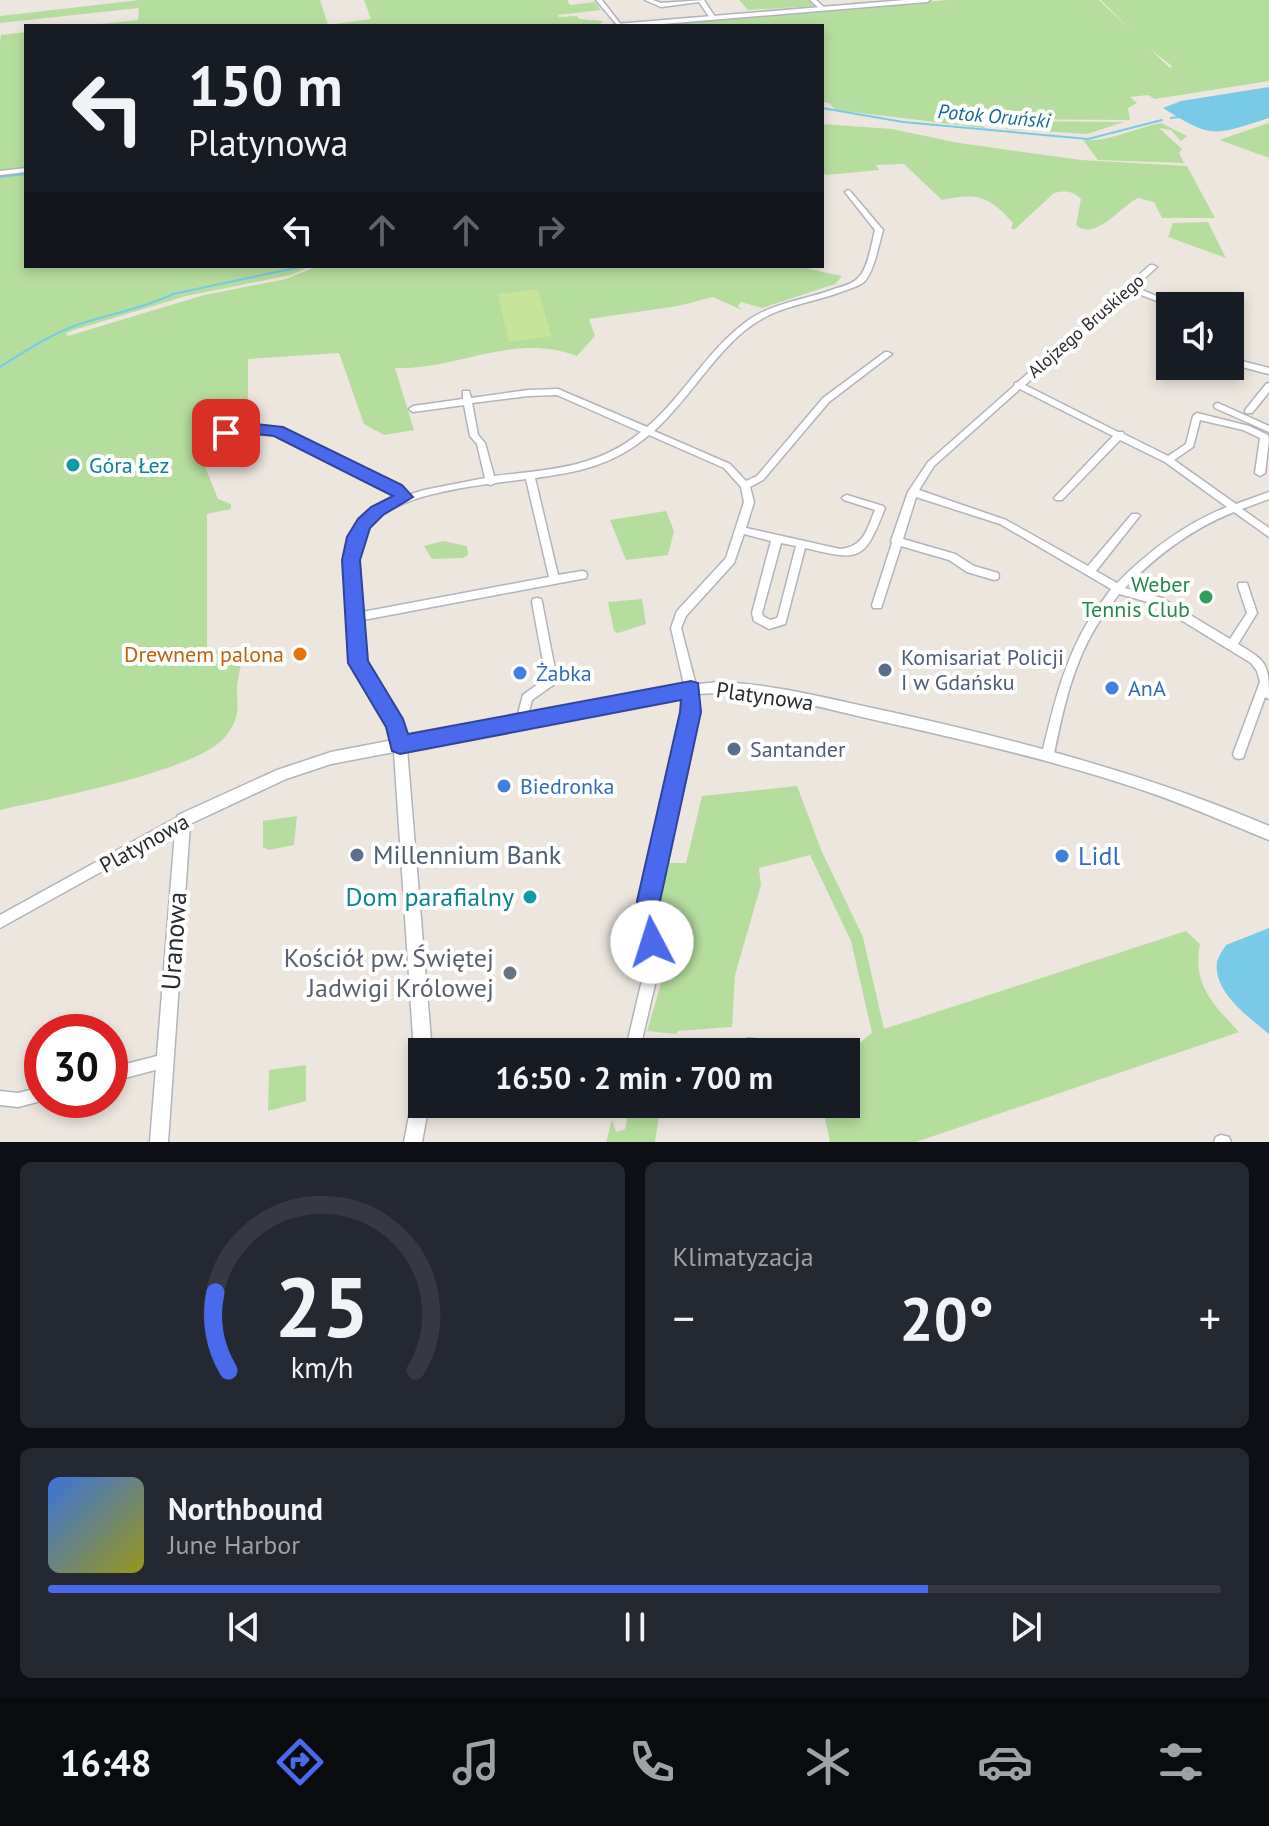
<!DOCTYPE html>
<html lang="pl">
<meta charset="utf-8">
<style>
:root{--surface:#171b24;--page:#242831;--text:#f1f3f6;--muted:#9ea1a6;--line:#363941;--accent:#4a6aed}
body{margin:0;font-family:"PT Sans",sans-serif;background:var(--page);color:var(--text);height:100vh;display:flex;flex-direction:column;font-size:30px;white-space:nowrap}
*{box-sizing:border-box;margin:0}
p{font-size:26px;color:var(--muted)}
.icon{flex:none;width:44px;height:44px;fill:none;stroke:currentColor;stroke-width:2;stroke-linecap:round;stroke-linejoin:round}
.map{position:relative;height:1142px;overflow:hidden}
.details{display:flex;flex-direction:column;gap:20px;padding:20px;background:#0d0f14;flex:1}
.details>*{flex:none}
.hud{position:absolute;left:24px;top:24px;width:800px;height:244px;border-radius:0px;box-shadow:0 4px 12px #0003;background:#171b24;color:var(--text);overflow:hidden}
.controls{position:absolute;left:1156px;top:292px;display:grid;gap:16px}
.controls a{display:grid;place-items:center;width:88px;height:88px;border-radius:0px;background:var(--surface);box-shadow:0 4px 12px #0003;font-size:40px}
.speed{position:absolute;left:24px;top:1014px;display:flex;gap:16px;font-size:40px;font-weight:700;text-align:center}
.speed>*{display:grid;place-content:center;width:104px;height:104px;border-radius:50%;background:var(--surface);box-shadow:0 4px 12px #0003;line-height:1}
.speed .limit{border:12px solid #d22;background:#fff;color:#111}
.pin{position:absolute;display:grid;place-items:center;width:68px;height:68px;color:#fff;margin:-34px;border-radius:16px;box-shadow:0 4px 12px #0006}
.me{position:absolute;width:88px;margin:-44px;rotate:355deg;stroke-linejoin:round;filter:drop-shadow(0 0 6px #0008)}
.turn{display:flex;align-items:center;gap:28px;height:168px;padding:0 32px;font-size:36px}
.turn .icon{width:104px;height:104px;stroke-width:2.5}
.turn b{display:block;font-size:56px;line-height:68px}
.lanes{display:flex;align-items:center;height:76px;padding:0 32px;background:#0003;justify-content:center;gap:40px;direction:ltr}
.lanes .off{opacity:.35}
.big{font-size:60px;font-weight:800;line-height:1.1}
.details .card{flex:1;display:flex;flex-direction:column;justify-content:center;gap:12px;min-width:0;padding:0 28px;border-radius:12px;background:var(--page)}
.details .dial{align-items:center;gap:0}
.dial svg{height:208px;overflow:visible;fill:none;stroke:var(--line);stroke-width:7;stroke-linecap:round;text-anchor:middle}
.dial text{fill:var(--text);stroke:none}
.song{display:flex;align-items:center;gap:24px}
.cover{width:96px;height:96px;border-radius:12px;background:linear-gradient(135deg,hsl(220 70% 55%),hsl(60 70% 35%))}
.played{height:8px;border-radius:4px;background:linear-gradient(90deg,var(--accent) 75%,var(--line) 75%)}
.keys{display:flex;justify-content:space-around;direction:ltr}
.heat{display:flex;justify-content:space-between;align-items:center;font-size:44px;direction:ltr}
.details .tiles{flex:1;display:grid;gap:20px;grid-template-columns:1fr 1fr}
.card:last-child{grid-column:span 2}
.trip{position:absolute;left:408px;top:1038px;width:452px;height:80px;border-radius:0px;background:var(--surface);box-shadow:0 4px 12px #0003;font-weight:800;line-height:80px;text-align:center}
.dock{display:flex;height:128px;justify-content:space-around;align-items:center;background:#090b0e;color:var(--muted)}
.dock .icon{width:56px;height:56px}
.dock .current{color:var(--accent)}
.dock b{font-size:36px;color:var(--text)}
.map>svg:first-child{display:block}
.green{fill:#b5de9e}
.pitch{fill:#c6e59b}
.water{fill:#79cae6}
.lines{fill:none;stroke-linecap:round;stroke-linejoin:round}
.stream-far1{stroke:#79cae6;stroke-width:2}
.stream{stroke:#79cae6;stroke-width:4}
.minor-casing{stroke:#b1b4bd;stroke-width:3}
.tertiary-casing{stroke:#b1b4bd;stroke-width:3}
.minor{fill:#fff;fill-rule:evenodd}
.tertiary{fill:#fff;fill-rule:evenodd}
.route{fill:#4a6aed;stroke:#30459a;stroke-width:2}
.culture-dot{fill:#0f9aa8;stroke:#fff;stroke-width:3}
.leisure-dot{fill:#2e9e5b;stroke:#fff;stroke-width:3}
.food-dot{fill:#e8710a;stroke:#fff;stroke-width:3}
.service-dot{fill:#5c6f8a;stroke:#fff;stroke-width:3}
.shop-dot{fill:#3f7fe0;stroke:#fff;stroke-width:3}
.worship-dot{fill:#6b7280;stroke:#fff;stroke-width:3}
.labels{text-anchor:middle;stroke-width:8;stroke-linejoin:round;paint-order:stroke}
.far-street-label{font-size:18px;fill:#2b2b2b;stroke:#fff}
.far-water-label{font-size:20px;font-style:italic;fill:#176993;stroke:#fff}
.culture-label{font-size:22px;fill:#0d838f;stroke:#fff;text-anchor:start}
.leisure-label{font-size:22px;fill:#27864d;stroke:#fff;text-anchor:end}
.food-label{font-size:22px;fill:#c56008;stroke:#fff;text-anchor:end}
.service-label{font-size:22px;fill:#4e5e75;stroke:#fff;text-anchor:start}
.shop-label{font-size:22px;fill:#366cbe;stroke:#fff;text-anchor:start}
.street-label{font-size:22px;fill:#2b2b2b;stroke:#fff}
.near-service-label{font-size:26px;fill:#4e5e75;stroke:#fff;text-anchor:start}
.near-shop-label{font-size:26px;fill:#366cbe;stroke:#fff;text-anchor:start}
.near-culture-label{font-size:26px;fill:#0d838f;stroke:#fff;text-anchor:end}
.near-street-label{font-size:26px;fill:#2b2b2b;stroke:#fff}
.near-worship-label{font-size:26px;fill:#5b616d;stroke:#fff;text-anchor:end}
</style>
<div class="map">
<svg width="1269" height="1142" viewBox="0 0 1269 1142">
<rect width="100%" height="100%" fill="#ece6de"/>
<path class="green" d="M140 0H320L328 25 371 19 364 0H567L570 5 595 2 601 10 558 15 559 17 577 16 579 19 603 21 599 26H81L138 20 139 8 0 23V16Z
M739 0H809L817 6 714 12 748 10Z
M948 0H1099L1170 68 1172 66 1145 45 1101 0H1269V81L1155 99 1148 95 1130 97 1137 103 1128 108 1130 120 982 119 984 128 836 110 829 103 822 102V26H626Z
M26 32V168L0 171V42L1 35Z
M1012 121 1124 122 1087 134 1006 129 1005 125Z
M1161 123 1187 136 1181 141 1171 130 1159 128 1182 149 1179 153 1184 163 1098 160 1083 140C1109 142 1135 128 1161 123Z
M1269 123V158L1220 140 1222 139Z
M822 124 892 129 959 143 1081 160 1187 166 1215 218H1162L1154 202 1138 198C1121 206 1095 242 1076 225L1081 199C1074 191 1064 190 1054 193L1014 230 1011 228 1013 223C990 197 978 192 942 200L904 164 876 165 879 170 826 175 822 172Z
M26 171V266H311L291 275 186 296 74 330 66 333 68 336 204 295 286 279 318 266H809V269L842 276 835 284 762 308 741 302 738 306 742 310 713 297 678 306 589 319 595 336 577 356C513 332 459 370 395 368L414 430 384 435 364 424 339 353 248 359V404L238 406V411H242V427L192 434 218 499 231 504V509L207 514V651L243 649C243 660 240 668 238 679 234 702 245 713 225 737 196 772 50 798 0 810V174Z
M1208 222 1226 258 1168 237 1173 223Z
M666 511 674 531 668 555 626 560 610 520Z
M443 541 467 546 468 555 463 558 432 559 424 546Z
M642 599 646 624 618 633 614 631 608 602Z
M797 786 822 852 863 937 884 1029 1186 931 1200 944C1192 984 1213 1004 1239 1032L916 1142H830L822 1104H846V1054L872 1033 851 941 810 855 759 868 761 885 735 975 732 1027 678 1031 676 1034 647 1031 665 970 657 905 668 863H686L702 796Z
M297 816 294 845 269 850 263 847V821Z
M306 1065V1101L268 1111 269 1070Z
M617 1104H661L655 1142H606L612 1120 616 1132 625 1129 629 1108 614 1114Z"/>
<path class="pitch" d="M538 289 551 336 509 342 498 294Z"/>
<path class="water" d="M1269 87V118C1214 135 1214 140 1163 108L1181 101Z
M1269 928V1034C1249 1017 1213 992 1217 962 1218 957 1223 950 1226 945Z"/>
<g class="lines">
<path class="stream-far1" d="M822 108 903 122 1088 139 1162 120
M1171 118 1178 117
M0 177 26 174
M0 367C27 350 52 333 83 323 114 313 144 308 173 294L305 266"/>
<path class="stream" d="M748 1039 780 1042 798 1052"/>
<defs>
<path id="minor" d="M596 0H602L622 26H618Z
M645 0H653L661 3 704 0 715 17 710 18 699 2 661 7Z
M810 0H816L825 8 820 9Z
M848 190 850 191 883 230C879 244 874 272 864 282 858 287 848 289 841 292 815 302 785 305 760 320 720 343 690 399 654 431L730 464 746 481 757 476 823 398 885 352H888L892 354 829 402 763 480 750 487 754 502 746 528 840 549C864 547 867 529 875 510L844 500 842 498 844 496 847 495 883 506 885 508C864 562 860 561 805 548L786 621 785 624 769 629 754 621 752 613 771 541 744 534 734 563 686 616 681 628 697 689V712L654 901 661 959 641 1044 639 1049 634 1051 629 1049 627 1044 647 959 642 901 685 712V689L671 628 677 611 726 558 744 502 741 487 724 468 649 435C614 465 579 472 535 478L558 575 582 571 586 572 587 575 586 578 358 621C359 638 360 656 367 671 379 697 398 717 406 745L404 749 400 750 396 749C393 741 391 733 387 725 377 705 362 687 354 665 346 641 340 558 352 536 362 517 381 505 400 498L393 491 275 434 255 432 198 440 194 437 198 434 255 426 277 428 399 487 408 495 424 490 485 478 477 444 470 436 464 405 413 412 409 409 413 406 463 399V391H469L471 398 528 390 558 389 647 427C684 396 709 347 750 319 776 302 809 299 837 288 845 286 854 283 859 277 868 268 872 242 875 230L845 192ZM557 395 641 432C598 468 548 470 494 476L485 443 478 435 472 403 528 396ZM526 479 549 577 357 613C356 595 353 555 361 539 379 499 449 490 487 484L491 485 495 483ZM781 543 796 546 778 616 777 618 770 620 763 616 762 613Z
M1150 265H1153L1157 267 1135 287 1180 306H1170L1131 291 1025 385 1118 432H1123L1124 434 1168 456 1186 444 1193 416 1197 413 1249 426 1268 435 1269 440 1265 473 1260 476 1255 473 1260 438 1243 430 1200 420 1193 447 1174 460 1236 504 1269 492V499L1242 509 1269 528V537L1234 512C1191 529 1156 556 1125 588L1162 598 1230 639 1247 613 1238 586 1239 583H1247L1257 613 1238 644C1268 662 1269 664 1269 699L1265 697 1243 758 1239 759 1235 758 1233 754 1260 682 1257 671 1251 663 1155 604 1119 594C1112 604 1104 614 1097 625 1073 664 1063 709 1054 754L1052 758 1048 759 1044 758 1042 754C1053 707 1064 661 1089 620 1096 609 1104 599 1111 589L1000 524 916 497 903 539 955 554 974 566 998 573 999 576 998 579 994 580 967 572 949 560 901 546 882 605 881 608H873L872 605 892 543 891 541 908 492 928 462 1014 386 1015 383 1018 382ZM1020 389 1113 436 1056 496 1054 498 1056 500H1062L1120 440 1165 462 1227 507C1184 524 1149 551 1117 583L1096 571 1138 518 1140 516 1138 514H1132L1088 566 1006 520 919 490 934 466Z
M1222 294H1225L1229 296 1221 306H1213Z
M1230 358 1269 368V374L1230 364Z
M1269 383V392L1252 413H1246L1245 411 1246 409 1266 384Z
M1218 403 1269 426V432L1215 408 1214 406 1215 404Z
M537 598 541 599 542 602 557 680 556 683 532 700 526 724 522 726 518 724 516 721 523 695 546 678 532 602 533 599Z
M183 814 187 816 189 820 187 824 0 928V915Z
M165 1054 170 1056 172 1061 170 1066 110 1082V1068Z
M42 1087V1100H45L18 1107 0 1105V1091L18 1093Z
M1221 1135 1229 1137 1231 1142H1214L1216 1137Z"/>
<path id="tertiary" d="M905 0H930L927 2 639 26H613L616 24Z
M26 168V172L0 175V171Z
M717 682C776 684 833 700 891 712 1020 741 1147 774 1269 826V840C1222 821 1176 800 1127 785 1044 758 960 739 875 720 812 706 748 685 683 696L407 749 432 1052H422V1060L417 1058 414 1052 394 752 331 764 286 779 190 824 168 1142H150L176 820 178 815 277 770 331 752 663 688Z
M422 1086V1104H429L422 1142H404L413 1095 416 1089Z"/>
</defs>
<use href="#minor" class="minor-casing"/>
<use href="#tertiary" class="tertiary-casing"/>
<use href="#minor" class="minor"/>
<use href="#tertiary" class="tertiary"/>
</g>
<path class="route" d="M255 424 283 427 402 485 413 497 383 515 370 528 360 560 368 661 403 719 408 734 691 681 698 683 701 712 660 901 664 942 661 951 652 954 643 951 637 901 680 712 681 700 400 754 392 751 386 727 348 663 342 560 347 537 358 519 371 507 393 496 274 436 255 434 226 438 218 433 226 428Z"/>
<g class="culture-dot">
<circle cx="73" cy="465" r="8"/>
<circle cx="530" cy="897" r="8"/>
</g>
<circle class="leisure-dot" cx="1206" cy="597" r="8"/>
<circle class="food-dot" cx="300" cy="654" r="8"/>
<g class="service-dot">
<circle cx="885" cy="670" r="8"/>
<circle cx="734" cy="749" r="8"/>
<circle cx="357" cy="855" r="8"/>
</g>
<g class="shop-dot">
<circle cx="520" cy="673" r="8"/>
<circle cx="1112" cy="688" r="8"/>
<circle cx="504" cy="786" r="8"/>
<circle cx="1062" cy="856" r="8"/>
</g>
<circle class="worship-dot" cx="510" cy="973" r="8"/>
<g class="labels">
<g class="far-street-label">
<text transform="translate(1086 326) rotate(-41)" y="6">Alojzego Bruskiego</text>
</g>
<g class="far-water-label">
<text transform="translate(994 116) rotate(5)" y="7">Potok Oruński</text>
</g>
<g class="culture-label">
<text x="89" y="473">Góra Łez</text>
</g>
<g class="leisure-label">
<text x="1190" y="592">Weber<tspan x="1190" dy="25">Tennis Club</tspan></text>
</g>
<g class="food-label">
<text x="284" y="662">Drewnem palona</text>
</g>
<g class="service-label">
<text x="901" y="665">Komisariat Policji<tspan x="901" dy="25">I w Gdańsku</tspan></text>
<text x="750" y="757">Santander</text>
</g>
<g class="shop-label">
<text x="536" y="681">Żabka</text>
<text x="1128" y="696">AnA</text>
<text x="520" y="794">Biedronka</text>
</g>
<g class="street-label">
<text transform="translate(765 696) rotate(8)" y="8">Platynowa</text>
<text transform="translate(144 843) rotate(-29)" y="8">Platynowa</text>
</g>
<g class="near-service-label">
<text x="373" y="864">Millennium Bank</text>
</g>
<g class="near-shop-label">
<text x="1078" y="865">Lidl</text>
</g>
<g class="near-culture-label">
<text x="514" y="906">Dom parafialny</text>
</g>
<g class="near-street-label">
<text transform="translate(174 941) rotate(-86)" y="9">Uranowa</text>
</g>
<g class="near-worship-label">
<text x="494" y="967">Kościół pw. Świętej<tspan x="494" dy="30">Jadwigi Królowej</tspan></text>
</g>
</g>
</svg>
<div class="controls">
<a><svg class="icon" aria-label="sound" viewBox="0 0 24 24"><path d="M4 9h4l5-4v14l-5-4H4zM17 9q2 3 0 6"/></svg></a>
</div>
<div class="speed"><div class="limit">30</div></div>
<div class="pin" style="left:226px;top:433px;background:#d93025"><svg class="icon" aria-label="arrive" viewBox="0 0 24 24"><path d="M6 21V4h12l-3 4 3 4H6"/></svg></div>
<svg class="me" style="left:652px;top:942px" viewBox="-20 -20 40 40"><circle r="19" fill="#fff"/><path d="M0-13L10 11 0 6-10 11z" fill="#4a6aed"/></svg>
<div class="trip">16:50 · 2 min · 700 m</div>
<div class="hud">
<div class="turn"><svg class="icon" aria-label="left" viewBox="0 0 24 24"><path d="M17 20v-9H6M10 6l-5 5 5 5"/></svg><div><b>150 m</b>Platynowa</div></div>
<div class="lanes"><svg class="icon" aria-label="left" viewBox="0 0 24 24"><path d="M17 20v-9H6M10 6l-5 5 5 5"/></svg><svg class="icon off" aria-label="ahead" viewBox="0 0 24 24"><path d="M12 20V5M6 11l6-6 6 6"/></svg><svg class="icon off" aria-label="ahead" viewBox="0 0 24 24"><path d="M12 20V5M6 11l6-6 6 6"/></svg><svg class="icon off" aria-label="right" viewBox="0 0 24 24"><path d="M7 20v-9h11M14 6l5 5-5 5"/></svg></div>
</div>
</div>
<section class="details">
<div class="tiles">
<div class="card dial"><svg viewBox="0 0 100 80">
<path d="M14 69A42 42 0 1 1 86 69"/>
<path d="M14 69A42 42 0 0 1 9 39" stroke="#4a6aed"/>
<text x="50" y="56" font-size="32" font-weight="700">25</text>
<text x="50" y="72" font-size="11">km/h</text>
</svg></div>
<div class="card"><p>Klimatyzacja</p>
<div class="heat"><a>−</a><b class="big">20°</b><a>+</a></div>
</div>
<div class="card">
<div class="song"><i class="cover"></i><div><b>Northbound</b><p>June Harbor</p></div></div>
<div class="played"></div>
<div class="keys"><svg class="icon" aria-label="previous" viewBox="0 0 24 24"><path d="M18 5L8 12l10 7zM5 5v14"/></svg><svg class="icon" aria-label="pause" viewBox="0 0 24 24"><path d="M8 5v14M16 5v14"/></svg><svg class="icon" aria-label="next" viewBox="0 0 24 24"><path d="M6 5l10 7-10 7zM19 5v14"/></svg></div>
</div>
</div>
</section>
<nav class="dock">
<b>16:48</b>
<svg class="icon current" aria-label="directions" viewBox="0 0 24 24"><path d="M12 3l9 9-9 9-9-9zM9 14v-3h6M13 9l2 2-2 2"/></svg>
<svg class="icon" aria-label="music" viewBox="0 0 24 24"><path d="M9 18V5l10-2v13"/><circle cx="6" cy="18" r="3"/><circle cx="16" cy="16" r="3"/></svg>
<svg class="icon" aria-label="phone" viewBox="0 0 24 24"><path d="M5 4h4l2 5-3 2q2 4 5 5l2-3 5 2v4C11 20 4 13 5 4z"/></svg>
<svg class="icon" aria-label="climate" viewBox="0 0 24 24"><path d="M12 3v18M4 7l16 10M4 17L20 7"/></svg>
<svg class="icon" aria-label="car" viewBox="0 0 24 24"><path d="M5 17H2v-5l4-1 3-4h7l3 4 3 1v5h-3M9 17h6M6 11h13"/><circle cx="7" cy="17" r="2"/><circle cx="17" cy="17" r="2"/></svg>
<svg class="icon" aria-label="filters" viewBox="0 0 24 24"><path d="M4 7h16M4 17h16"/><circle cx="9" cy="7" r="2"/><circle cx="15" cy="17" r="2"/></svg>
</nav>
